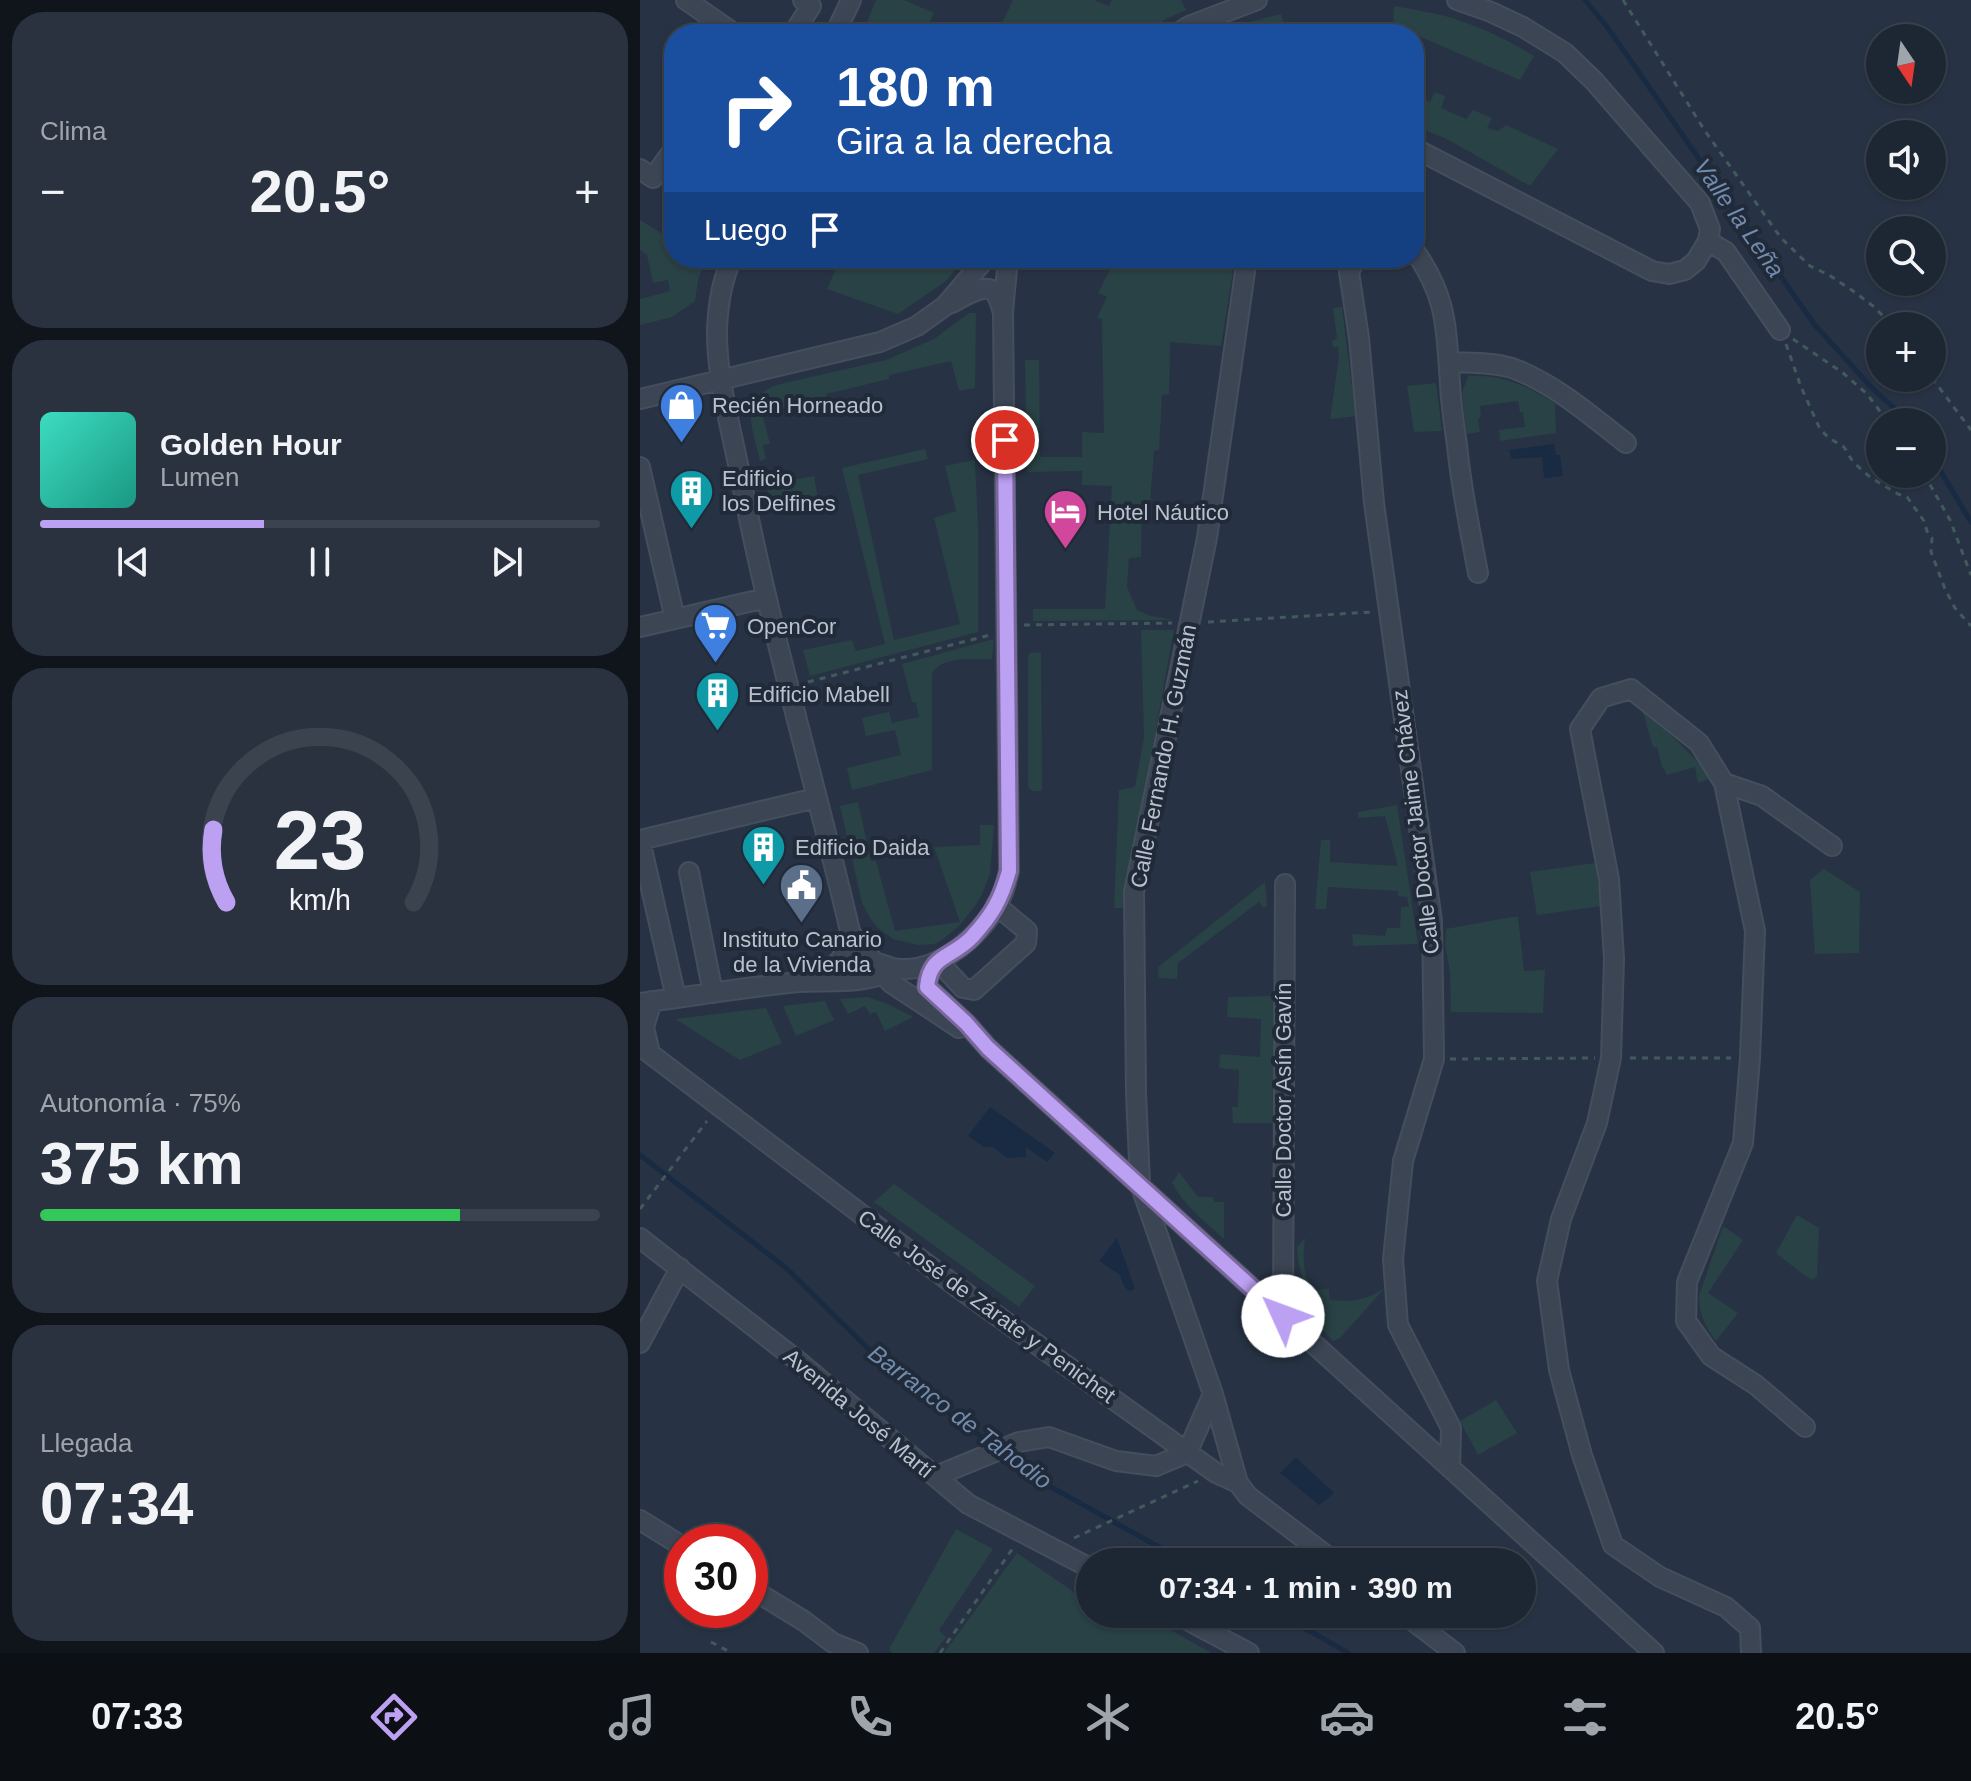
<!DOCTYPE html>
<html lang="es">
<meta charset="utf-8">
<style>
:root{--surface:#1d2633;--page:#2a323f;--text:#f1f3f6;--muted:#a0a5ac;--line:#3b434e;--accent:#bca0f2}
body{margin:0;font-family:Arial,sans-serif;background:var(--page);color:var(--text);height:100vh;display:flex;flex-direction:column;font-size:30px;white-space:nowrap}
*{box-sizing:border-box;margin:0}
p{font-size:26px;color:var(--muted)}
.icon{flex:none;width:44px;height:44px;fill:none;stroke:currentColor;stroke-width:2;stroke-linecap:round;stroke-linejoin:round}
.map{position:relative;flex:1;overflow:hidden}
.details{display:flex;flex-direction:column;gap:12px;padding:12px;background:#10151c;width:640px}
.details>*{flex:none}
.top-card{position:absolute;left:24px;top:24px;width:760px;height:244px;border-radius:32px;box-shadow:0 2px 6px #0004,0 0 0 2px var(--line);background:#1a4fa0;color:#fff;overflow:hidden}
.needle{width:52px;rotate:167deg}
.tools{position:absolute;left:1226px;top:24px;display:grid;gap:16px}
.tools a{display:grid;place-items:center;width:80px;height:80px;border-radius:50%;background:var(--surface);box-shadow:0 2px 6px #0004,0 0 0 2px var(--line);font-size:40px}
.speed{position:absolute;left:24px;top:1524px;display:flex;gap:16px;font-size:40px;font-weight:700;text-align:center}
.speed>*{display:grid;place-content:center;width:104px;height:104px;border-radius:50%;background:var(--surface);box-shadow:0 2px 6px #0004,0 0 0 2px var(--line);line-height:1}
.speed .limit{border:12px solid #d22;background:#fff;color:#111}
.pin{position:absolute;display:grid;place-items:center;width:68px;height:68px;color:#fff;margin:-34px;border:4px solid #fff;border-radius:50%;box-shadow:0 2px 8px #0007}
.me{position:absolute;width:88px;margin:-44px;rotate:313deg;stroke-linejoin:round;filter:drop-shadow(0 0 6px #0008)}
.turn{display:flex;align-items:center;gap:28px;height:168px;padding:0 40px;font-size:36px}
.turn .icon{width:104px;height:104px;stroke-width:2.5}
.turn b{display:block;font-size:56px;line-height:68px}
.then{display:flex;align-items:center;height:76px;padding:0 40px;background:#0003;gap:16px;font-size:30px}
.big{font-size:60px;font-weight:700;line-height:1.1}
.details .card{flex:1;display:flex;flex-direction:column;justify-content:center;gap:12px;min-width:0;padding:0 28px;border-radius:32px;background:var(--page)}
.details .dial{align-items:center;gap:0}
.dial svg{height:208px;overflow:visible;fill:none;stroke:var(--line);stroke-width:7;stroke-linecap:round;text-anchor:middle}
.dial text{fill:var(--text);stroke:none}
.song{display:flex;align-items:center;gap:24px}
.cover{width:96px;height:96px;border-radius:12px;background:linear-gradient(135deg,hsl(170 70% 55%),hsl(170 70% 35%))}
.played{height:8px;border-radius:4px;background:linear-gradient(90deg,var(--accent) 40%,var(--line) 40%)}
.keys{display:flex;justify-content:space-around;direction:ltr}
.heat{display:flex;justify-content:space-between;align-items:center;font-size:44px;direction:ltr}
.charge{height:12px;border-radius:6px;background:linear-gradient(90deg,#34c759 75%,var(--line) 0)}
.trip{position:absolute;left:436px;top:1548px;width:460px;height:80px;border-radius:40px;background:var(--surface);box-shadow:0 2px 6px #0004,0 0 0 2px var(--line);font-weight:700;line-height:80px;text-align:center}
.menu{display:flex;height:128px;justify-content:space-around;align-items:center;background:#0c0f14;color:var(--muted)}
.menu .icon{width:56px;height:56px}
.menu .active{color:var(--accent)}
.menu b{font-size:36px;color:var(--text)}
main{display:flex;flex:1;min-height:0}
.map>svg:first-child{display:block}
.green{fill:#294245}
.water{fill:#192a43}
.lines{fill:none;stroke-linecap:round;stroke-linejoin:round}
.stream{stroke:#192a43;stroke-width:5}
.minor-casing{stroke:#454e5d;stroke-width:22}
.path{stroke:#425a5c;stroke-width:3;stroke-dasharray:6 6;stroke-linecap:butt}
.minor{stroke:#3b4553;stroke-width:18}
.route-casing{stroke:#7a689d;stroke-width:20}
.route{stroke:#bca0f2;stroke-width:14}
.labels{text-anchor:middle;stroke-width:8;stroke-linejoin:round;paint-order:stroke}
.poi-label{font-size:22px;fill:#b9c1cd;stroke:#202a39;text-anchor:start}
.street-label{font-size:22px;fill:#b9c1cd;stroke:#202a39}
.water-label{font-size:24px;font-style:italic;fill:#728bac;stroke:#202a39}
</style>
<main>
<section class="details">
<div class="card"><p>Clima</p>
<div class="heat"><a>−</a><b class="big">20.5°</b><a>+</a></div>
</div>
<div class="card">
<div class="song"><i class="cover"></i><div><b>Golden Hour</b><p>Lumen</p></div></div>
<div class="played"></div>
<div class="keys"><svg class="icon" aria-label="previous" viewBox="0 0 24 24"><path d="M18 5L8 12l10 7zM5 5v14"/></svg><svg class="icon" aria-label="pause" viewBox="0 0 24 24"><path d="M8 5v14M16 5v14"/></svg><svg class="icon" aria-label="next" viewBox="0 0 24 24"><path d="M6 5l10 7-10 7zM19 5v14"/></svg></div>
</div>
<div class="card dial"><svg viewBox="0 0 100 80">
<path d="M14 69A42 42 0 1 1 86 69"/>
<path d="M14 69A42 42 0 0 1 9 41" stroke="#bca0f2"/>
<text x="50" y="56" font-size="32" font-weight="700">23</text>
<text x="50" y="72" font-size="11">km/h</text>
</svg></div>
<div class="card"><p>Autonomía · 75%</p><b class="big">375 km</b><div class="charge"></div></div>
<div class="card"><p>Llegada</p><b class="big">07:34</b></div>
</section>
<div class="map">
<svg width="1331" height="1653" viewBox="0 0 1331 1653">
<rect width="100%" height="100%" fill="#273344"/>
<path class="green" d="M236 0H264L294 13 284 34H222Z
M373 0H454L469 6 472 0H541L546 10 526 19 504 34H357Z
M754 6C771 9 789 12 805 16 836 25 867 39 894 56L880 80 753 25Z
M641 14 645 28 626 34H590L589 30 602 24Z
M795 92 805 96 801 108 826 119 833 110 852 118 847 128 858 131 866 125 918 149 890 186 805 138 774 126V95L790 102Z
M0 220 34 241V258L66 259 58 280 55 301 32 317 0 325V299L30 291 28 280 13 283 7 255 0 250Z
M201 258H325L306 281 258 314 187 289Z
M476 258H595L581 346 530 342 529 394 522 395 519 450 514 451 510 503 502 504 501 557 489 558 487 587 497 610 511 616 534 620 393 621V609H465L472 486 442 485V471L387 472 385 360H399L400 457H442V432L464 433 462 319 457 318 467 297 458 293Z
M702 307 712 387 719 416 690 419 699 357 698 347H693L692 341 697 338 693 308Z
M329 313H336L335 388 319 391 311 361 249 375V379L186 394V398L122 413 130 444 123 445 126 459 120 461C117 446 105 414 114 401 119 393 128 389 136 385L246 360 294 339Z
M828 376C861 374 889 386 915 404L916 433 860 441 859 430 885 427 883 412H880L878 401 840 406 841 417 838 418 840 432 826 434 822 393Z
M796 383 802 431 774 432 767 386Z
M285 449 288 459 218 475 254 640 320 624 294 518 316 511 305 466 335 460 338 530V632L170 676 163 650 212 640 216 651 245 644 202 468Z
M174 476 179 504 133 515 126 485Z
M501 630H534L500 816 489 899 491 908H474L479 790 495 787 504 737Z
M354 639 352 659C333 660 302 655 292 674V770L212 790 207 768 261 755 255 730 226 736 222 718 249 712 252 723 279 717 276 702H272L262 664Z
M391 652 401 653 402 791H392L388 787V656Z
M1002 709 1015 719 1073 777 1058 783 1055 767 1027 775 1022 766 1017 747H1013Z
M218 802 231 861H236L237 865 255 931 320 922 294 847 340 845V825H354L350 873 343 892 335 906 319 926 302 940 294 944 278 945 253 939 238 928 230 918 222 903 200 806Z
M757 805 778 944 713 946 712 934 745 936 747 928H760L761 907 769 906 767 897 758 896V891L688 887 686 909H675L681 840H690V862L758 866 745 816 718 818V812Z
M955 863 962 906 897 915 890 872Z
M1184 869 1220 892 1219 953 1175 954 1170 880Z
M625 882 627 906 624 908 619 902 538 963 537 979 519 978 518 967Z
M872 917H878L884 971 905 970 903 1013 811 1012 810 972 805 944 806 929Z
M635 996 634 1123H593L592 1107H598L599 1070 579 1068 580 1054 620 1057 621 1019 587 1017 588 997Z
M228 997 248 1004 273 1017 245 1031 236 1012 230 1014 225 1006 208 1014 200 999Z
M185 1001 194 1020 156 1036 143 1006Z
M126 1008 142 1043 100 1060 35 1019Z
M539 1172 558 1197H573L574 1202H584V1239C565 1222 544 1205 532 1183Z
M254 1184 395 1286 379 1307 234 1202Z
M1157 1215 1179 1228 1177 1276 1173 1280 1165 1276 1136 1253Z
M1083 1226 1103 1240 1068 1293 1098 1313 1076 1341C1065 1326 1059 1314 1059 1296Z
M665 1238C663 1258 662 1273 673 1290L689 1289 690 1300C714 1302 722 1301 744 1289L700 1338 693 1341 673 1319 668 1304 658 1260 657 1247Z
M856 1400 877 1433 838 1455 820 1421Z
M316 1529 353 1549 299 1630 306 1637 294 1653H253L250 1651V1647Z
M377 1553 450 1603V1614H503L571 1653H304Z"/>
<path class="water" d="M914 444 916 455H920L923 476 904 478 902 457 872 459 869 450Z
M350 1107 415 1153 407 1162 386 1147V1157L367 1158 353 1147H344L328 1136Z
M477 1238 495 1289 489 1291 484 1286 480 1275 459 1261Z
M656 1458 694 1493 679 1505 640 1473Z"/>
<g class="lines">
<path class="stream" d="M945 0 968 28 1174 324 1233 389 1270 422
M1292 457 1331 522
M0 1155 145 1267 251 1371 354 1446
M365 1455 402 1482 546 1562
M640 1614 708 1653"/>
<defs>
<path id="minor" d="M46 0 95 34
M153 34 171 6 163 0
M195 34 211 0
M536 34 549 26 617 0
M774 148 1012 271 1029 274 1045 270 1056 261 1068 241 1070 229 1060 203 954 81 925 53 883 27 851 12 817 0
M0 169 13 178 34 149
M1068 241 1086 252 1140 330
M774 250C808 298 806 328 810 384 811 404 814 425 817 445 821 488 830 530 838 573
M92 258C82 280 78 305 77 329 76 379 93 435 102 484 131 634 175 781 210 931 217 947 223 950 235 962 241 968 245 976 251 983L319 1028
M716 258 709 272 719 338 734 503 792 921 794 1059 763 1161 753 1259 758 1325 811 1428 810 1468
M312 303C322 298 346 281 355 293 359 298 361 307 363 312
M810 362C830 363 852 362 872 368 915 384 950 415 986 443
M0 399 240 342 277 326 305 306 346 258
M0 467 35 619
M0 627 126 598
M1084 783 1122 796 1192 846
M0 840 176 798
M0 840 36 998
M49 872 73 993
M356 905 387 931 386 943 334 990 323 988 298 961 289 971 287 987 326 1023 348 1048 1014 1653
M235 962C240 964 247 966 253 968 297 976 346 933 362 895 365 888 367 879 369 871L363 312 368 258
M173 977C199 966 206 959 210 931
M0 1003C53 996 106 987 159 982 189 980 223 985 250 971
M0 1046 317 1287 576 1473 598 1483 608 1496 695 1562
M10 1053 4 1027 12 1001
M0 1238 158 1361 328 1504 450 1568
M643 1316 645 884
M0 1343 40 1268
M296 1476 379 1442 409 1437 476 1461 516 1466 547 1453 573 1394
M598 1483 573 1394 500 1184 496 1093 494 892 567 538 607 258
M0 1520 42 1546
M110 1588 164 1621 193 1643 218 1653
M536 1614 609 1653
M764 1614 815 1653
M1111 1653 1110 1628 1086 1607 1020 1577 973 1545 942 1455 919 1370 907 1281 921 1219 957 1123 971 1058 974 959 969 879 940 729 961 698 991 689 1059 743 1084 783 1115 931 1110 1058 1103 1143 1047 1282 1046 1321 1071 1356 1116 1385 1165 1427"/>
</defs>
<use href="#minor" class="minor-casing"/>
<path class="path" d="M983 0 1065 131 1141 238 1170 266 1189 275 1213 291 1233 306 1253 326
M1153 339 1203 373 1227 394 1248 422
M1146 344 1161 387 1180 429 1189 438 1204 447 1213 462 1230 477 1258 494 1267 497 1284 521 1287 531 1292 538 1291 552 1305 589 1315 608 1331 626
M1292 378 1331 430
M1284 474 1310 520 1331 575
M568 622 732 612
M384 625 532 623
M168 682 350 635
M990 1058H1091
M810 1059 955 1058
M0 1209 67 1121
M434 1538 558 1481
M31 1568 42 1578
M71 1642 92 1653
M300 1653 373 1548"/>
<use href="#minor" class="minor"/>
</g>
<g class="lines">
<defs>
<path id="route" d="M365 440 369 871C361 900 352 915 332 937 311 959 290 954 287 987L326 1023 348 1048 643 1316"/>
</defs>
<use href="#route" class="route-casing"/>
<use href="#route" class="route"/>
</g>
<defs>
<symbol id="shop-pin" viewBox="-11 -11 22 30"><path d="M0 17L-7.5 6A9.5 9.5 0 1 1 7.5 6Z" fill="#3f7fe0" stroke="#202a39"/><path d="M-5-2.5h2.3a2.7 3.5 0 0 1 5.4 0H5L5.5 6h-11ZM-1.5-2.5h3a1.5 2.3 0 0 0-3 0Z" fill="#fff"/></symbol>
<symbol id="building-pin" viewBox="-11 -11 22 30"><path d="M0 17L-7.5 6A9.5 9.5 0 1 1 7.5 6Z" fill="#0f9aa8" stroke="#202a39"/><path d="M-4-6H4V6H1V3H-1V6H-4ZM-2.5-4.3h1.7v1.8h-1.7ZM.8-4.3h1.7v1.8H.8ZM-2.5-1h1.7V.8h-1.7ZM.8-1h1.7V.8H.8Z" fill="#fff"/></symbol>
<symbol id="hotel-pin" viewBox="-11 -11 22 30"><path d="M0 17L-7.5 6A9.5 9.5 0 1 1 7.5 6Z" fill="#d1479c" stroke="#202a39"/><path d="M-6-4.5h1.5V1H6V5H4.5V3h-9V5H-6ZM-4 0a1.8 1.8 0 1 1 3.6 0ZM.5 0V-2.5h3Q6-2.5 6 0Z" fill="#fff"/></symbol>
<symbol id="supermarket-pin" viewBox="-11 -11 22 30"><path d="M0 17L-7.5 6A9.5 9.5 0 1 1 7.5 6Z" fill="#3f7fe0" stroke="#202a39"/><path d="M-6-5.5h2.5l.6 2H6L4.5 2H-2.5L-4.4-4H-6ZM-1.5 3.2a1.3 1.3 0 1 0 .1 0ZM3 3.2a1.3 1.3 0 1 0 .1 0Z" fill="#fff"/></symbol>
<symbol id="civic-pin" viewBox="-11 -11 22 30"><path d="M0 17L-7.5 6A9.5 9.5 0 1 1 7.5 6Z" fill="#5c6f8a" stroke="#202a39"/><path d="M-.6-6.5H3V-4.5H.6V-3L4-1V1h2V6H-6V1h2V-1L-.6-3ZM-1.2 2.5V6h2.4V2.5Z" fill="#fff"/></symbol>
</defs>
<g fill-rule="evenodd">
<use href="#shop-pin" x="16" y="380" width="51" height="69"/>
<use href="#building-pin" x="26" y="466" width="51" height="69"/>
<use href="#hotel-pin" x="400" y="486" width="51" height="69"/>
<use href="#supermarket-pin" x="50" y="600" width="51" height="69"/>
<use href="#building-pin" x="52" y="668" width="51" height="69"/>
<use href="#building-pin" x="98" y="822" width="51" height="69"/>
<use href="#civic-pin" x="136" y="860" width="51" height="69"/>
</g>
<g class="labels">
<g class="poi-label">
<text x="72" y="413">Recién Horneado</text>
<text x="82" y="486">Edificio<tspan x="82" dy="25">los Delfines</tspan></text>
<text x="457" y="520">Hotel Náutico</text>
<text x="107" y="634">OpenCor</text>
<text x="108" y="702">Edificio Mabell</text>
<text x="155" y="855">Edificio Daida</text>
<text x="162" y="947" text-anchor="middle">Instituto Canario<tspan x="162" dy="25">de la Vivienda</tspan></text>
</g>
<g class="street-label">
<text transform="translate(523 756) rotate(-79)" y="8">Calle Fernando H. Guzmán</text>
<text transform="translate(775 822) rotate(-97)" y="8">Calle Doctor Jaime Chávez</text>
<text transform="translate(643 1100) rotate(-90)" y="8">Calle Doctor Asín Gavín</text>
<text transform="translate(347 1306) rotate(36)" y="8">Calle José de Zárate y Penichet</text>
<text transform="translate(219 1413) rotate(40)" y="8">Avenida José Martí</text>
</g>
<g class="water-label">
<text transform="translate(1099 218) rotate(55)" y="8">Valle la Leña</text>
<text transform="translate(320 1417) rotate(37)" y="8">Barranco de Tahodio</text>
</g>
</g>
</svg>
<div class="tools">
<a><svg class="needle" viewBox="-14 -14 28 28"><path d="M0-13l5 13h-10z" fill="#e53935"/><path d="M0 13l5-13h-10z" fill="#a0a5ac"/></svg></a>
<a><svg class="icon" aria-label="sound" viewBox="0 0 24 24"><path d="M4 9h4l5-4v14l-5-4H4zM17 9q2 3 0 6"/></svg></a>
<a><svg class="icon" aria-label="search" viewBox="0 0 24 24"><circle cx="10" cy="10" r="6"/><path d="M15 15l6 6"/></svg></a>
<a>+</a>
<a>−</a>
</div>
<div class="speed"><div class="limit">30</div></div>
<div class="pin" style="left:365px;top:440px;background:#d93025"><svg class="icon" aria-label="arrive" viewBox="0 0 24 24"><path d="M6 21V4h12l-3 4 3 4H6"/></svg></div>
<svg class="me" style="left:643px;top:1316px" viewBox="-20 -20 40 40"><circle r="19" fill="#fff"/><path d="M0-13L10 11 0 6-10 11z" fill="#bca0f2"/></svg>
<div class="trip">07:34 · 1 min · 390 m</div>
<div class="top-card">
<div class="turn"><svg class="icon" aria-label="right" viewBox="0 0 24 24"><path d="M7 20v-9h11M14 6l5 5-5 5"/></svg><div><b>180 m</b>Gira a la derecha</div></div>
<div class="then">Luego<svg class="icon" aria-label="arrive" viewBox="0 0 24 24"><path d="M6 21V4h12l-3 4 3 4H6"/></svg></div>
</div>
</div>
</main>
<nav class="menu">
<b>07:33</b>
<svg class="icon active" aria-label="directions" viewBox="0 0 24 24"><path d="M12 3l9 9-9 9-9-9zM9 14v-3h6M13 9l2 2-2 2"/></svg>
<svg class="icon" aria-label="music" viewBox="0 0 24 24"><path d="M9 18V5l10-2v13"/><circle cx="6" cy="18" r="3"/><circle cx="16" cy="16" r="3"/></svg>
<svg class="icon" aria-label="phone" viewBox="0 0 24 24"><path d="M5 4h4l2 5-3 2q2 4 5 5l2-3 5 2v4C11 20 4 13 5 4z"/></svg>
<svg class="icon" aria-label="climate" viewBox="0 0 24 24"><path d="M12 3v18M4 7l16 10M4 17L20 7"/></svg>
<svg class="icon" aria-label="car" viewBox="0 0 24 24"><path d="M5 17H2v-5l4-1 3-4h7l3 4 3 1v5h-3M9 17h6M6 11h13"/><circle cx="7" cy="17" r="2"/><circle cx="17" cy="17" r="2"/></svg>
<svg class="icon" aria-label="filters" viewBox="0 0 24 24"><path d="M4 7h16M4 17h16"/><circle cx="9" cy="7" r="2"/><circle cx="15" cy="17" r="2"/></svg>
<b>20.5°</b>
</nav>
